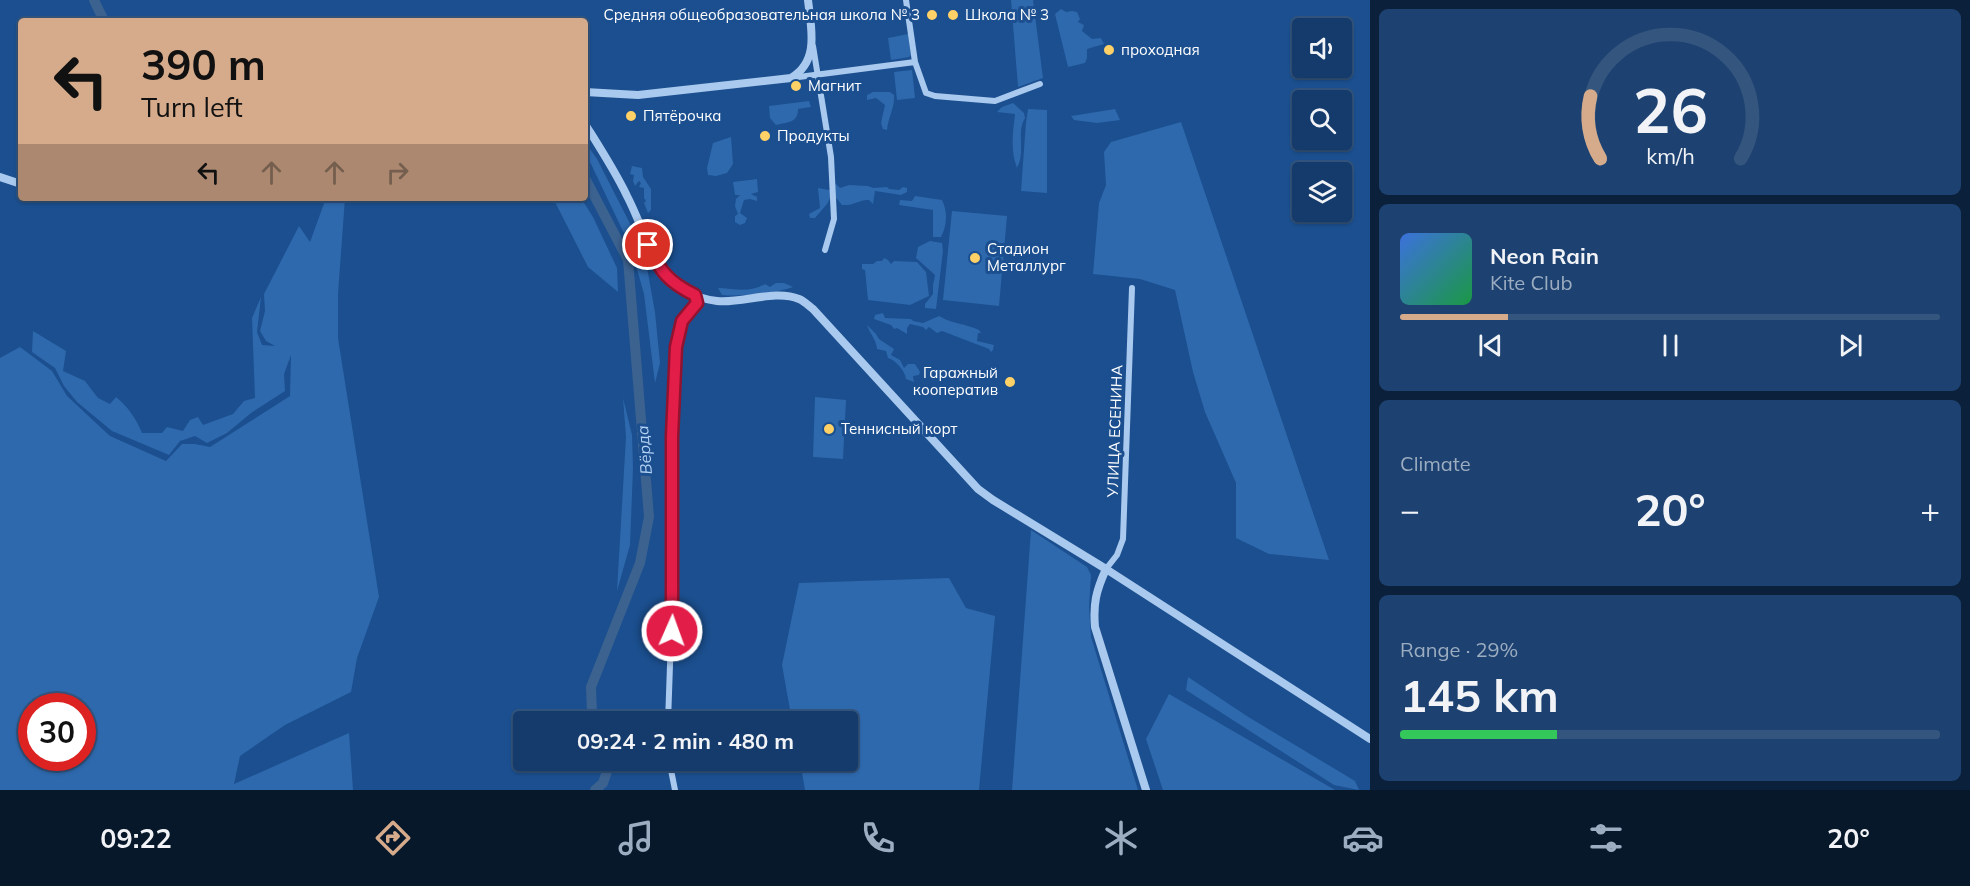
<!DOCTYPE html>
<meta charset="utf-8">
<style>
:root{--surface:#143b6b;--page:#1d4271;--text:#f1f3f6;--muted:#9dadc1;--line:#33557e;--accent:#d6ab8b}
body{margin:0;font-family:Mulish,sans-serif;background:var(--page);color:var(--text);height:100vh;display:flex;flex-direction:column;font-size:22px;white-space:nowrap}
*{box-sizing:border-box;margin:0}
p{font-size:20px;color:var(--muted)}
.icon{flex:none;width:33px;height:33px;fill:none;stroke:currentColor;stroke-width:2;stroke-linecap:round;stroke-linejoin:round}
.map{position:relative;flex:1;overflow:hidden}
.side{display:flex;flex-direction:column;gap:9px;padding:9px;background:#0b203b;width:600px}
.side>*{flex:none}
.hud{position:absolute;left:18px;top:18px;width:570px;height:183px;border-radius:6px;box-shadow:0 2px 4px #0004,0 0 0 2px var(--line);background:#d6ab8b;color:#111;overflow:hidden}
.controls{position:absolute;left:1292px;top:18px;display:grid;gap:12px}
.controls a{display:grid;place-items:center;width:60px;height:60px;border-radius:6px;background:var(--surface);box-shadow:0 2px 4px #0004,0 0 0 2px var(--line);font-size:30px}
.speed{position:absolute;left:18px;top:693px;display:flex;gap:12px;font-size:30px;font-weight:700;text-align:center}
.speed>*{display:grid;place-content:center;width:78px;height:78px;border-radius:50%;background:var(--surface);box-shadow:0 2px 4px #0004,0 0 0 2px var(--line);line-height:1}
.speed .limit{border:9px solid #d22;background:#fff;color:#111}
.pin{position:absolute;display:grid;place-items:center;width:51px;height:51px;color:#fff;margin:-26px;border:3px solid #fff;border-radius:50%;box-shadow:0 2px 6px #0007}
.me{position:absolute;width:66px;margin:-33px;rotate:2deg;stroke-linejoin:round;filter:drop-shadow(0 0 4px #0008)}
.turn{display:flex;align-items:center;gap:21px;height:126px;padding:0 24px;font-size:27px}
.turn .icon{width:78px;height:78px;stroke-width:2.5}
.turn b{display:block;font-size:42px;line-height:51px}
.lanes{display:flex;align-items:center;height:57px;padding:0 24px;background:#0003;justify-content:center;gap:30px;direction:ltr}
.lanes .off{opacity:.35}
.big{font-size:45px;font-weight:700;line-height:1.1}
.side .tile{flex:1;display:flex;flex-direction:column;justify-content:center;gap:9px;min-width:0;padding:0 21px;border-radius:9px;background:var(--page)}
.side .dial{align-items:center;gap:0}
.dial svg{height:156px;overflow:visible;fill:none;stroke:var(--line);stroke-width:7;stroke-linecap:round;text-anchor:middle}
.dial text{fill:var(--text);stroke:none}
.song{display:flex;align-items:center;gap:18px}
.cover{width:72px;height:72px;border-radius:9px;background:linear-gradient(135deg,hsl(220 70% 55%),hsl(140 70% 35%))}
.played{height:6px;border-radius:3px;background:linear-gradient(90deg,var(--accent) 20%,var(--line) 20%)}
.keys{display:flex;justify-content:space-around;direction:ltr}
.heat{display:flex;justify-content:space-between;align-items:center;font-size:33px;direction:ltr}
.charge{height:9px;border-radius:4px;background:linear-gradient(90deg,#34c759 29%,var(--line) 0)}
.trip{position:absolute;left:513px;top:711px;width:345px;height:60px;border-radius:6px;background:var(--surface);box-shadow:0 2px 4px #0004,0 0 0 2px var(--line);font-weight:700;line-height:60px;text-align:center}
.tabs{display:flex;height:96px;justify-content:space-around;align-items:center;background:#08182b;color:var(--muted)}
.tabs .icon{width:42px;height:42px}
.tabs .selected{color:var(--accent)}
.tabs b{font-size:27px;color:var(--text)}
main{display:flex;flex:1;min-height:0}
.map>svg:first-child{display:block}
.green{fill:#2e69ad;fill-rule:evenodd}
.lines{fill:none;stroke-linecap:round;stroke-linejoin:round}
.river{stroke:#3c6290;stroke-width:10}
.minor{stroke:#a9c9ee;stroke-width:6}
.tertiary{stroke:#a9c9ee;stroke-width:8}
.route-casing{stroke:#92132f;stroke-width:15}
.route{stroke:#e11d48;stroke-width:10}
.poi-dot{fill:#ffd166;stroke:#1b4f8f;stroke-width:2}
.labels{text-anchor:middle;stroke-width:6;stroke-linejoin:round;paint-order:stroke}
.poi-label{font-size:15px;fill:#fff;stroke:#1b4f8f;text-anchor:start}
.street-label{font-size:15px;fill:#fff;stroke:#1b4f8f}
.water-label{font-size:16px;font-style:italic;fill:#b5d3f5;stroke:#1b4f8f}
</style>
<main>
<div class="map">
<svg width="1370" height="790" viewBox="0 0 1370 790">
<rect width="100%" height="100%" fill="#1b4f8f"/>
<path class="green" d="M1011 0H1033L1043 78 1018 87Z
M1061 9 1066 12 1072 11 1077 12 1080 19 1078 22 1084 25 1082 31 1092 39 1101 38 1104 44 1087 49V58L1085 63 1068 67 1055 14Z
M908 34 911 55 909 57 891 60 888 38Z
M912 70 915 98 897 100 894 72Z
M873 92H890L894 95C895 107 888 118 887 130L883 129 881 123 885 105 876 98 867 100V95Z
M809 101 811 107 798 109C798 123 788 122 776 125L770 118 769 106Z
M1013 103 1024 113 1025 118C1016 133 1026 152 1017 168 1010 149 1013 133 1015 114L997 112 1002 107Z
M1028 109 1047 110V193L1021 191 1026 122Z
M1115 109 1120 120 1097 123 1074 120 1071 116Z
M1181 122 1329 560 1269 554 1236 538V483L1205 412 1193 372 1175 290 1140 279 1093 274 1099 203 1106 185 1104 152 1111 142Z
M731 137 733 164 727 173 716 176 708 175 707 168 713 143Z
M585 142 597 159 644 251 655 312 660 363 655 383 644 294 631 248 591 164 585 155Z
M632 166 642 168 643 177 651 189V210L648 213 644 203 646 201 644 198V188L639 187 641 183 639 181 635 186 633 181 634 175 630 174Z
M757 179 758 192 751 194 757 197V201L750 199 744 200 740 213 747 218 745 223 740 225 735 222V216L738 214 735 206 736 199 740 195H735L733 182Z
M836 184 840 188 849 185 868 186 873 188 887 187 889 189 899 190 903 187 907 188V192L901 195 875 191 873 204 869 200C860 199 854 206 842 205L837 199 831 196 827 204 815 218H810L809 214 820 208 818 188 829 190Z
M915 196 942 200C948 212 947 225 941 237H933V210L899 205 900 200 912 201Z
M326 198H345L338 294V338L379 597 357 658 351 692 285 725 240 756 234 784 349 733 353 790H0V358L20 347 52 371 67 396 110 436 166 461 182 444H195L210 447 290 396 291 355 284 374 285 391 251 413 227 433 207 443 195 436 180 441 169 455 112 431 77 402 64 386 55 368 32 352 33 331 66 351 63 371 85 381 98 398 110 404 116 397C128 407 136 418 142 433H162L167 427 183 431 190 420 198 417 203 425 233 414 244 401 255 398 252 318 261 297 257 332 262 345 275 346 266 341 260 331 265 311 264 294 299 226 310 242ZM32 706H82V758H32Z
M553 198H581L593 217 617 268 618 292 588 267Z
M952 211 1007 216 999 306 943 300Z
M930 241 942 243 943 251 936 309 925 308V304L933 294V285L935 275 916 258 918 247Z
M884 258 888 260 891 264 894 261 917 262 926 272 929 296 910 305 868 300 865 270 862 269V264H873L877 261H882Z
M776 283H784L793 287C777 293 740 297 722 295L718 288C733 288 749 294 765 284L770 287Z
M883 313 885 318 911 319 913 321 923 323 939 316C955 325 964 323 979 330L981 333H978L977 341 994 345 993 350 991 352 989 349 942 331 937 333 929 327 926 330 923 327 910 324 907 328V334L897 328 894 329 891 325 874 319 875 315Z
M867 325 876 334 879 339 894 349 891 355 900 360 904 368 908 364H915L920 372 919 375 913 376 914 382 906 379C905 370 895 360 888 358L886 351 877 349C876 339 870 334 867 325Z
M815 397 846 400 843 459 813 457Z
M623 398 632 435 633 468 630 545 617 591 626 437Z
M1031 530 1087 567 1091 575 1089 607 1091 637 1138 790H1012Z
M949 578 966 608 995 616 979 790H805L800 761 848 760V722L792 721 782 665 799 583Z
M1188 677 1250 718 1355 781 1359 790 1334 785 1186 690Z
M1169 694 1335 790H1163L1146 739Z"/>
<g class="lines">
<path class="river" d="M94 0 104 21
M585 178 628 260 649 517 640 563 591 687 592 713 599 722
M595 790 603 783 611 760"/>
<path class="minor" d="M906 0 915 62
M813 46 831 157 834 219 825 250
M791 78 915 62 926 93 935 96 995 101 1040 84
M1106 569 1117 555 1123 539 1132 288
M668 722 672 608V436L676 347 682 321 697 303 695 295
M669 760 675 790"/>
<path class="tertiary" d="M585 92 638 95 791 78C820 61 811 28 808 0
M585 124C600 148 615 171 627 196 650 240 656 294 717 301 741 304 775 289 799 299 804 301 809 306 813 309L978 489 993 500 1106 569 1370 739
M0 177 21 184
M1106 569C1096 591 1093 604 1095 627L1146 790"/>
</g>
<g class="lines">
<defs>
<path id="route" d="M648 245C660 271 668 282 695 295L697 303 682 321 676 347 672 436V631"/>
</defs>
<use href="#route" class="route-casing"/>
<use href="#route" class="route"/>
</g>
<g class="poi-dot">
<circle cx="932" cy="15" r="6"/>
<circle cx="953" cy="15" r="6"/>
<circle cx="1109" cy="50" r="6"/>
<circle cx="796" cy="86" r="6"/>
<circle cx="631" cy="116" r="6"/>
<circle cx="765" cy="136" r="6"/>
<circle cx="975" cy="258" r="6"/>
<circle cx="1010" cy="382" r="6"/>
<circle cx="829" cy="429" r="6"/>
</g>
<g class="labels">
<g class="poi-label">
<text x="920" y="20" text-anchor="end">Средняя общеобразовательная школа № 3</text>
<text x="965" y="20">Школа № 3</text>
<text x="1121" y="55">проходная</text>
<text x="808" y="91">Магнит</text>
<text x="643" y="121">Пятёрочка</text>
<text x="777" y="141">Продукты</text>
<text x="987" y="254">Стадион<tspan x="987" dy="17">Металлург</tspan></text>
<text x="998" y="378" text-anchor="end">Гаражный<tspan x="998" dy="17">кооператив</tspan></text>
<text x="841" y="434">Теннисный корт</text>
</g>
<g class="street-label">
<text transform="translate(1115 431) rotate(-88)" y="5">УЛИЦА ЕСЕНИНА</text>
</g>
<g class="water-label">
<text transform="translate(644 450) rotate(-95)" y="6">Вёрда</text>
</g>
</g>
</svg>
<div class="controls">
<a><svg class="icon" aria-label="sound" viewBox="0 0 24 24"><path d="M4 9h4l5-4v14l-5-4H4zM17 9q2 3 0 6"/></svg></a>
<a><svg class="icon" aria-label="search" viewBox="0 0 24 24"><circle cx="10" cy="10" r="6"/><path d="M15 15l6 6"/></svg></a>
<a><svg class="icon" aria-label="layers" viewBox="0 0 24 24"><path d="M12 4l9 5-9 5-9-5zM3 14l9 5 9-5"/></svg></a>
</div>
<div class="speed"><div class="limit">30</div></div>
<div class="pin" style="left:648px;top:245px;background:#d93025"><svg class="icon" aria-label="arrive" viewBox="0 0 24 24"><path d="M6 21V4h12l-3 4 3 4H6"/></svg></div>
<svg class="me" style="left:672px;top:631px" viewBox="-20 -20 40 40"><circle r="17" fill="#e11d48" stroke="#fff" stroke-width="3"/><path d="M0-11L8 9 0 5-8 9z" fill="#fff"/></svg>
<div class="trip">09:24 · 2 min · 480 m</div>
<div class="hud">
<div class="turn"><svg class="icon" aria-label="left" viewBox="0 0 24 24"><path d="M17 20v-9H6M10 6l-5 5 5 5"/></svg><div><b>390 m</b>Turn left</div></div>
<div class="lanes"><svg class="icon" aria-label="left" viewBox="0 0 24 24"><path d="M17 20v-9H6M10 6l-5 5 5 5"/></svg><svg class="icon off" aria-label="ahead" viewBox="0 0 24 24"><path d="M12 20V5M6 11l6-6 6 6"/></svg><svg class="icon off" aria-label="ahead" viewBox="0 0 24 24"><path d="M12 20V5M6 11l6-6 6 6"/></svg><svg class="icon off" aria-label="right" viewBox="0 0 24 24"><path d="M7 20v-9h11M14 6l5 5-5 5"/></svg></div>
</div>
</div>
<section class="side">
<div class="tile dial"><svg viewBox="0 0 100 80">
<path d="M14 69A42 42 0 1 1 86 69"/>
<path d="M14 69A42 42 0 0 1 9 37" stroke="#d6ab8b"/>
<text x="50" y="56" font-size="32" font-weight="700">26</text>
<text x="50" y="72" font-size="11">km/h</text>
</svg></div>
<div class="tile">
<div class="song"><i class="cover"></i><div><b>Neon Rain</b><p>Kite Club</p></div></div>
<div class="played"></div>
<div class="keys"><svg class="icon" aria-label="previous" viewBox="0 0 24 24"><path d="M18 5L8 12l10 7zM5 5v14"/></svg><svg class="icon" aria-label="pause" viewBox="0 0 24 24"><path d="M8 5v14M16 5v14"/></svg><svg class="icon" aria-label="next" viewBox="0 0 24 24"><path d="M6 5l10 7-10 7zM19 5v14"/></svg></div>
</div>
<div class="tile"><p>Climate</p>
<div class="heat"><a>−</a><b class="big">20°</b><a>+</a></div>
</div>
<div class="tile"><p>Range · 29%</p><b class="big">145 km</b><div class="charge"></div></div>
</section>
</main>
<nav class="tabs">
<b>09:22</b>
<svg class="icon selected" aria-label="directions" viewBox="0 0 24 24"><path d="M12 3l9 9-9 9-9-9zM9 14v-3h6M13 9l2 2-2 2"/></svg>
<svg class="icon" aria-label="music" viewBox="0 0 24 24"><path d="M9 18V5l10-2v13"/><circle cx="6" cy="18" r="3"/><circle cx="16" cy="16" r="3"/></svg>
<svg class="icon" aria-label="phone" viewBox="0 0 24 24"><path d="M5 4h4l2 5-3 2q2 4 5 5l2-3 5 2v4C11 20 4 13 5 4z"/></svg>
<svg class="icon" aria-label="climate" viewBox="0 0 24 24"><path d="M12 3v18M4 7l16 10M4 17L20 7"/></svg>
<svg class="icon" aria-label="car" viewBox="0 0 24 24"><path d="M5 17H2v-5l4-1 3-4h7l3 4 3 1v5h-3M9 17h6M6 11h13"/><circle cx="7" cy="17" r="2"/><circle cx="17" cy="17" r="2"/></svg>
<svg class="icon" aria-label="filters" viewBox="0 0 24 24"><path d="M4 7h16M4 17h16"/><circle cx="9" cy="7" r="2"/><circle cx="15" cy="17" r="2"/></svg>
<b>20°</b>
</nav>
